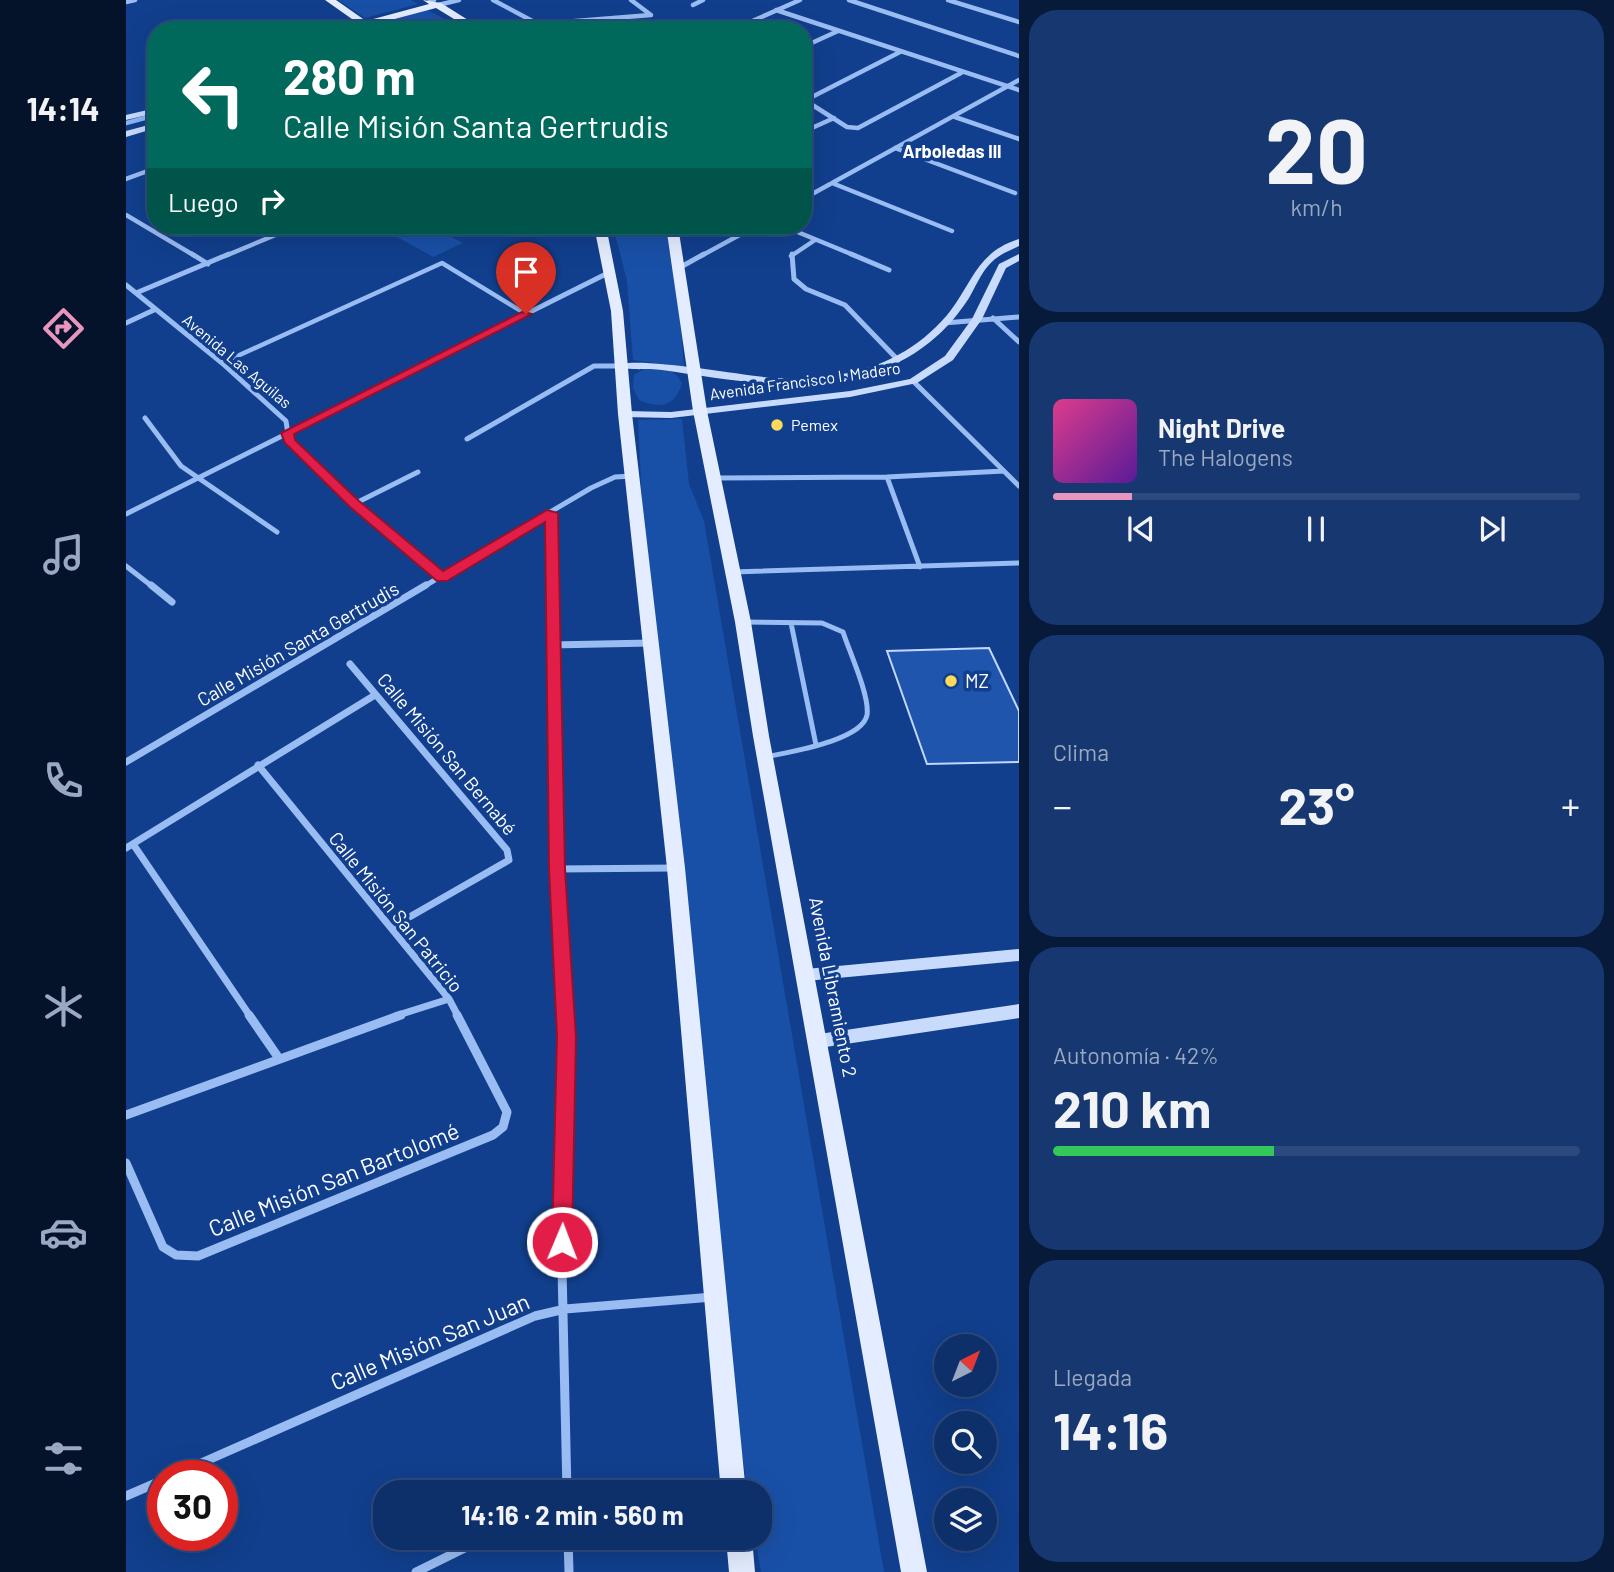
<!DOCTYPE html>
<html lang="es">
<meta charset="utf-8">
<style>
:root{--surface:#0d2f6a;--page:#163770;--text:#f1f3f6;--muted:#9aa9c1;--line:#2d4a7e;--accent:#e797bd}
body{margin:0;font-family:Barlow,sans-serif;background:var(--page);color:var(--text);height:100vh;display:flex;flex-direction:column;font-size:26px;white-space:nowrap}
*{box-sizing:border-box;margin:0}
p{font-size:23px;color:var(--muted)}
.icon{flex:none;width:38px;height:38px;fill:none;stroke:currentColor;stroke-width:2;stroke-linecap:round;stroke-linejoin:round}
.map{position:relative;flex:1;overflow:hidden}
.drawer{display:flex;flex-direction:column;gap:10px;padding:10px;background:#071a3a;width:595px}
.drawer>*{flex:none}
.hud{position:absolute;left:21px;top:21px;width:665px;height:214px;border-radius:28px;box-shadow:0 7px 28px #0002,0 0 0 2px var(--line);background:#00695c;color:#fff;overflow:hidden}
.needle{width:46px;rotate:42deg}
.controls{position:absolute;left:808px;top:1334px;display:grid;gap:14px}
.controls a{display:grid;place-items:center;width:63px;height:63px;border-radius:50%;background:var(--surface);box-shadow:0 7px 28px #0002,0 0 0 2px var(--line);font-size:35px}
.speed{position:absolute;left:21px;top:1460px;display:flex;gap:14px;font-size:35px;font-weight:700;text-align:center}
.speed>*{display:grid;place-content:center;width:91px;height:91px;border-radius:50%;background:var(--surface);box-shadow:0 7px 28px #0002,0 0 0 2px var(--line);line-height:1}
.speed .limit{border:10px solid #d22;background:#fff;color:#111}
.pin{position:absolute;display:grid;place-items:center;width:60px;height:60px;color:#fff;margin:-72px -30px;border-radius:50% 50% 50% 0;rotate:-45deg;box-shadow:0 0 7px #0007}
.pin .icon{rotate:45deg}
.me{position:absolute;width:77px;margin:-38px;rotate:1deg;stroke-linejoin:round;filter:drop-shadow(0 0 5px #0008)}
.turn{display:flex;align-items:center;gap:24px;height:147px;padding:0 21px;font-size:32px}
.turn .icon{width:91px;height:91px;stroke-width:2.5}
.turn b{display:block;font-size:49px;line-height:60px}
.then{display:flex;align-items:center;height:66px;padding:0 21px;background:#0003;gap:14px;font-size:26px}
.big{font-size:52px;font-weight:700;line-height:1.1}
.drawer .widget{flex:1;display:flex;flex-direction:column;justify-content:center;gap:10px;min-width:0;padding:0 24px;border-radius:28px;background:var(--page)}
.drawer .dial{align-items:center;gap:0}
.dial b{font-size:91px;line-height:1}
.song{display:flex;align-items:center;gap:21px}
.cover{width:84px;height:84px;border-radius:10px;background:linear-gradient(135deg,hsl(330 70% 55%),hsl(270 70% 35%))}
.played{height:7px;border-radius:4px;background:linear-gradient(90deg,var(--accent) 15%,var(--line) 15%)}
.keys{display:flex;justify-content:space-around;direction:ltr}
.heat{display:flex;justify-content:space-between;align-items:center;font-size:38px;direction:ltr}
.charge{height:10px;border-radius:5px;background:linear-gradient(90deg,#34c759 42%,var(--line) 0)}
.trip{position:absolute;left:247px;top:1480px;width:399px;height:70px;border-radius:28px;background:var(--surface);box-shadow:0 7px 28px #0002,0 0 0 2px var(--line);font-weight:700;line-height:70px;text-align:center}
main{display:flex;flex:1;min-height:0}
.tab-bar{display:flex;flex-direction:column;width:126px;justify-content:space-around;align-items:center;background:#05132a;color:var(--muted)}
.tab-bar .icon{width:49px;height:49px}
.tab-bar .selected{color:var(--accent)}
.tab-bar b{font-size:32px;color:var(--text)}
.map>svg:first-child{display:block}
.green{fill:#1950a7}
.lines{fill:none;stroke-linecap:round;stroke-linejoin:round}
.stream{stroke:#8bb5f5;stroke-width:4.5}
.building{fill:#1f55ac;stroke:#c0d8fd;stroke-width:2}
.lane-far1{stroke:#99bcf2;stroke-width:4.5}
.lane{stroke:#99bcf2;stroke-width:5}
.street-far3{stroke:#99bcf2;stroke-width:4.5}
.street-far2{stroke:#99bcf2;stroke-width:5}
.street-far1{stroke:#99bcf2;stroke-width:7}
.street{stroke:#99bcf2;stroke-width:9}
.secondary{fill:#c8dbfc;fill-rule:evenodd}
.primary{fill:#e4edff;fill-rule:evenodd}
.route{fill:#e11d48;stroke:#92132f;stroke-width:2}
.poi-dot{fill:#ffda5a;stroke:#113f8d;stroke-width:2.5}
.labels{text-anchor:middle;stroke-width:7;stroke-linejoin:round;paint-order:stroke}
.far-street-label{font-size:16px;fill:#fff;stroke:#113f8d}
.far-poi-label{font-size:16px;fill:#fff;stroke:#113f8d;text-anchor:start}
.far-neighbourhood-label{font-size:18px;font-weight:bold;fill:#fff;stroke:#113f8d}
.street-label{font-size:19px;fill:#fff;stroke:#113f8d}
.poi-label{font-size:19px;fill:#fff;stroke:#113f8d;text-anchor:start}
.near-street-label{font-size:23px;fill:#fff;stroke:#113f8d}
</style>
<main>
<nav class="tab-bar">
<b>14:14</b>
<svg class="icon selected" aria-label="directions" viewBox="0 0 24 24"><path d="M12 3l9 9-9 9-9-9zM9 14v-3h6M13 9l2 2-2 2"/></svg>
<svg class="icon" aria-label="music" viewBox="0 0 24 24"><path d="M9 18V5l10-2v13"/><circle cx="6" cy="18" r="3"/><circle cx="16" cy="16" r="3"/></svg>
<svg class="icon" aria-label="phone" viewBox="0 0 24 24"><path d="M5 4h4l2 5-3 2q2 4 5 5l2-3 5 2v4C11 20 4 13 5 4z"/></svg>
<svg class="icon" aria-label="climate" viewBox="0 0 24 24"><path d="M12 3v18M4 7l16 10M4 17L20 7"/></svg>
<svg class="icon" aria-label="car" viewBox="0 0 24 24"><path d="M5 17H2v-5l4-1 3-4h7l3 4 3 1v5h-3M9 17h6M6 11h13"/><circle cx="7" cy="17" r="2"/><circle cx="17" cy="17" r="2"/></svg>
<svg class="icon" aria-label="filters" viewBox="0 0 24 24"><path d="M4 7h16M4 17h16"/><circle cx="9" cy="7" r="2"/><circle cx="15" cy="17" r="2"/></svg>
</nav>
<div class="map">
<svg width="893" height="1572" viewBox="0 0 893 1572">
<rect width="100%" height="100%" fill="#113f8d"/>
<path class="green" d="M212 0H285L292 4 239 18Z
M300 9 338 30H258L248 23Z
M286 226H304L337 243 307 257 266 234Z
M487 226H543L547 236 558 367 507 360 501 281Z
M520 368C535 369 548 367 556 383 549 407 534 409 513 400L507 388 508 375Z
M556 419 563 484 578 521 758 1572H635L629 1538H634V1493H622L615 1446 516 500 512 420Z"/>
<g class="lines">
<path class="stream" d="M0 123 30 115"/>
</g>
<path class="building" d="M863 648 893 711V762L801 764 761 651Z"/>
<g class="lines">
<path class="lane-far1" d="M96 363 316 263 400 314"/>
<path class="lane" d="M618 622 696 623 717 632C723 651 744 696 741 715 736 741 662 752 640 757
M665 623 690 745"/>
<path class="street-far3" d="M367 0 412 24 525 15 505 0
M723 0 893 56
M822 0 893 22
M304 1 308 0
M0 2 9 0
M312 5 333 0
M567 5 577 0
M650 10 893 90
M606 30 674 0
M677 47 712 31
M677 99 721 127 732 128 835 73
M680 100 774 52
M829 117 893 139
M677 132 708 118
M769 148 889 193
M0 179 30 168
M706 183 826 231
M677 199 893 80
M0 215 69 256
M657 226 730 256
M99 256 171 226
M575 256 630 226
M665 256 689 240"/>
<path class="street-far2" d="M66 254 82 264
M666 254 668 279 680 289 719 305 772 360
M725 254 763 270
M553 268 578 254
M0 285 96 363 160 421 163 441 228 504 316 578
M10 293 103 254
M867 318 893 342
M0 323 28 310
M818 323 893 317
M787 381 893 486
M19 418 55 466 151 532
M341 439 468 366H494
M761 477 794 567
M589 478 761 477 878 471
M228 504 292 472
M425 513 426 587
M0 514 484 272
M0 566 27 587
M607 572 893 563
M297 587 465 488 489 477 507 476"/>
<path class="street-far1" d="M25 585 46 602
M426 585 431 869 440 1016
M425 645 525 643
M224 664 381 850 383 860 266 927
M0 762 300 585
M132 765 323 999 332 1016
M7 844 124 1016
M0 848 249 695
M431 869 550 868
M269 1016 323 999"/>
<path class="street" d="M123 1015 152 1057
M440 1015 436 1268 441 1493
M0 1115 275 1015
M0 1163 37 1247 50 1255 72 1256 367 1135 377 1127 381 1112 331 1015
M48 1475 409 1316 439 1309 587 1297
M0 1496 37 1480
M442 1538 443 1572
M290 1572 359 1538"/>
<path class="secondary" d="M30 108V113L0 120V115Z
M30 123V128L0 137V131Z
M893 239V246C882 251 870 256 862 266 854 275 849 288 843 298 832 315 819 330 804 342 727 404 625 383 536 370 524 368 496 371 489 366 505 355 618 376 647 378 672 379 697 378 722 373 761 366 801 342 825 310 848 279 852 252 893 239Z
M893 254V261L880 268 856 319 827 360 791 383 724 397 545 418 499 417 494 414 499 411 545 412 724 391 784 379 819 356 846 319 873 264Z
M893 949V961L680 981 674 979 672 975 674 971 680 969Z
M893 1004V1018L693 1048 687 1046 685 1041 687 1036 693 1034Z"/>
<path class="primary" d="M199 0H210L240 21 303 4 297 0 315 3 358 30H346L310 8 246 25 249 30H227L233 24Z
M468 226H480L497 311 506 414 559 868 620 1493H595L541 868 492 414 485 311Z
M540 226H552L581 411 625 622 643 736 801 1572H775L627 736 609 622 567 411Z
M600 1538H626L629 1572H603Z"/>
</g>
<path class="route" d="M396 312 406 314 168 434 169 440 233 501 317 571 421 510 432 513 439 869 450 1037 446 1242 443 1249 436 1251 429 1249 426 1242 431 1037 423 869 419 522 321 581H311L224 507 159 443 155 433Z"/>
<g class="poi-dot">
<circle cx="651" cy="425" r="7"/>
<circle cx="825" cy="681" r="7"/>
</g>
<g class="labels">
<g class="far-street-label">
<text transform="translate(111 361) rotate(40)" y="6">Avenida Las Aguilas</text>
<text transform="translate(679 381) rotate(-8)" y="6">Avenida Francisco I. Madero</text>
</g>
<g class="far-poi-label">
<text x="665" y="431">Pemex</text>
</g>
<g class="far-neighbourhood-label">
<text x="826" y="158">Arboledas lll</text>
</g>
<g class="street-label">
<text transform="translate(172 644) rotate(-30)" y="7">Calle Misión Santa Gertrudis</text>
<text transform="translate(321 754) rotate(50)" y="7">Calle Misión San Bernabé</text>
<text transform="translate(270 912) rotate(51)" y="7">Calle Misión San Patricio</text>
<text transform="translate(707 987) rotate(79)" y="7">Avenida Libramiento 2</text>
</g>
<g class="poi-label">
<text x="839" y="688">MZ</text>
</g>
<g class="near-street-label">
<text transform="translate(208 1180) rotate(-22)" y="8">Calle Misión San Bartolomé</text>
<text transform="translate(304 1342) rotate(-23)" y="8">Calle Misión San Juan</text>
</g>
</g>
</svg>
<div class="controls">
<a><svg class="needle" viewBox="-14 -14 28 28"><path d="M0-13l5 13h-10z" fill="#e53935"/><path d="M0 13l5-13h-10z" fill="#9aa9c1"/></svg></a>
<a><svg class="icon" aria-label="search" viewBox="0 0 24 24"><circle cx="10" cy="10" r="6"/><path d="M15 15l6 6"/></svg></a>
<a><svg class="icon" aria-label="layers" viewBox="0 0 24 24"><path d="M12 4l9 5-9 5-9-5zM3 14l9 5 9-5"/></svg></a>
</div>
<div class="speed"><div class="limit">30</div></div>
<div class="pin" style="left:400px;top:314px;background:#d93025"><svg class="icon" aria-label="arrive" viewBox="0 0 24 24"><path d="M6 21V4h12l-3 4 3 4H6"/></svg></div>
<svg class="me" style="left:436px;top:1242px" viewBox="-20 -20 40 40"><circle r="17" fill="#e11d48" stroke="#fff" stroke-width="3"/><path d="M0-11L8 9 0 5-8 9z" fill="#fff"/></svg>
<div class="trip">14:16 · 2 min · 560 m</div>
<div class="hud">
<div class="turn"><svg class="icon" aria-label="left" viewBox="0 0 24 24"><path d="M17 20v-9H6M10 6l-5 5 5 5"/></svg><div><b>280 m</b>Calle Misión Santa Gertrudis</div></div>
<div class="then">Luego<svg class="icon" aria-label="right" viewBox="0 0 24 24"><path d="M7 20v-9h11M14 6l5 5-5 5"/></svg></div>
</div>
</div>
<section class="drawer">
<div class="widget dial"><b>20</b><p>km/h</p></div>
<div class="widget">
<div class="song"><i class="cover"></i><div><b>Night Drive</b><p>The Halogens</p></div></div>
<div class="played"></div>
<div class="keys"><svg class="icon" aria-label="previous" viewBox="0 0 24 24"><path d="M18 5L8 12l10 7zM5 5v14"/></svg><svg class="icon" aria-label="pause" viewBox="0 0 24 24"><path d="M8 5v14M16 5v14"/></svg><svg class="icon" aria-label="next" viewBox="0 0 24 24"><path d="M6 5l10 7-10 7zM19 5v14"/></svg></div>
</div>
<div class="widget"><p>Clima</p>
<div class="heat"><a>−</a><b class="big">23°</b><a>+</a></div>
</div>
<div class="widget"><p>Autonomía · 42%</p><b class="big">210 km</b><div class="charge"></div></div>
<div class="widget"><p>Llegada</p><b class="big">14:16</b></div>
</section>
</main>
